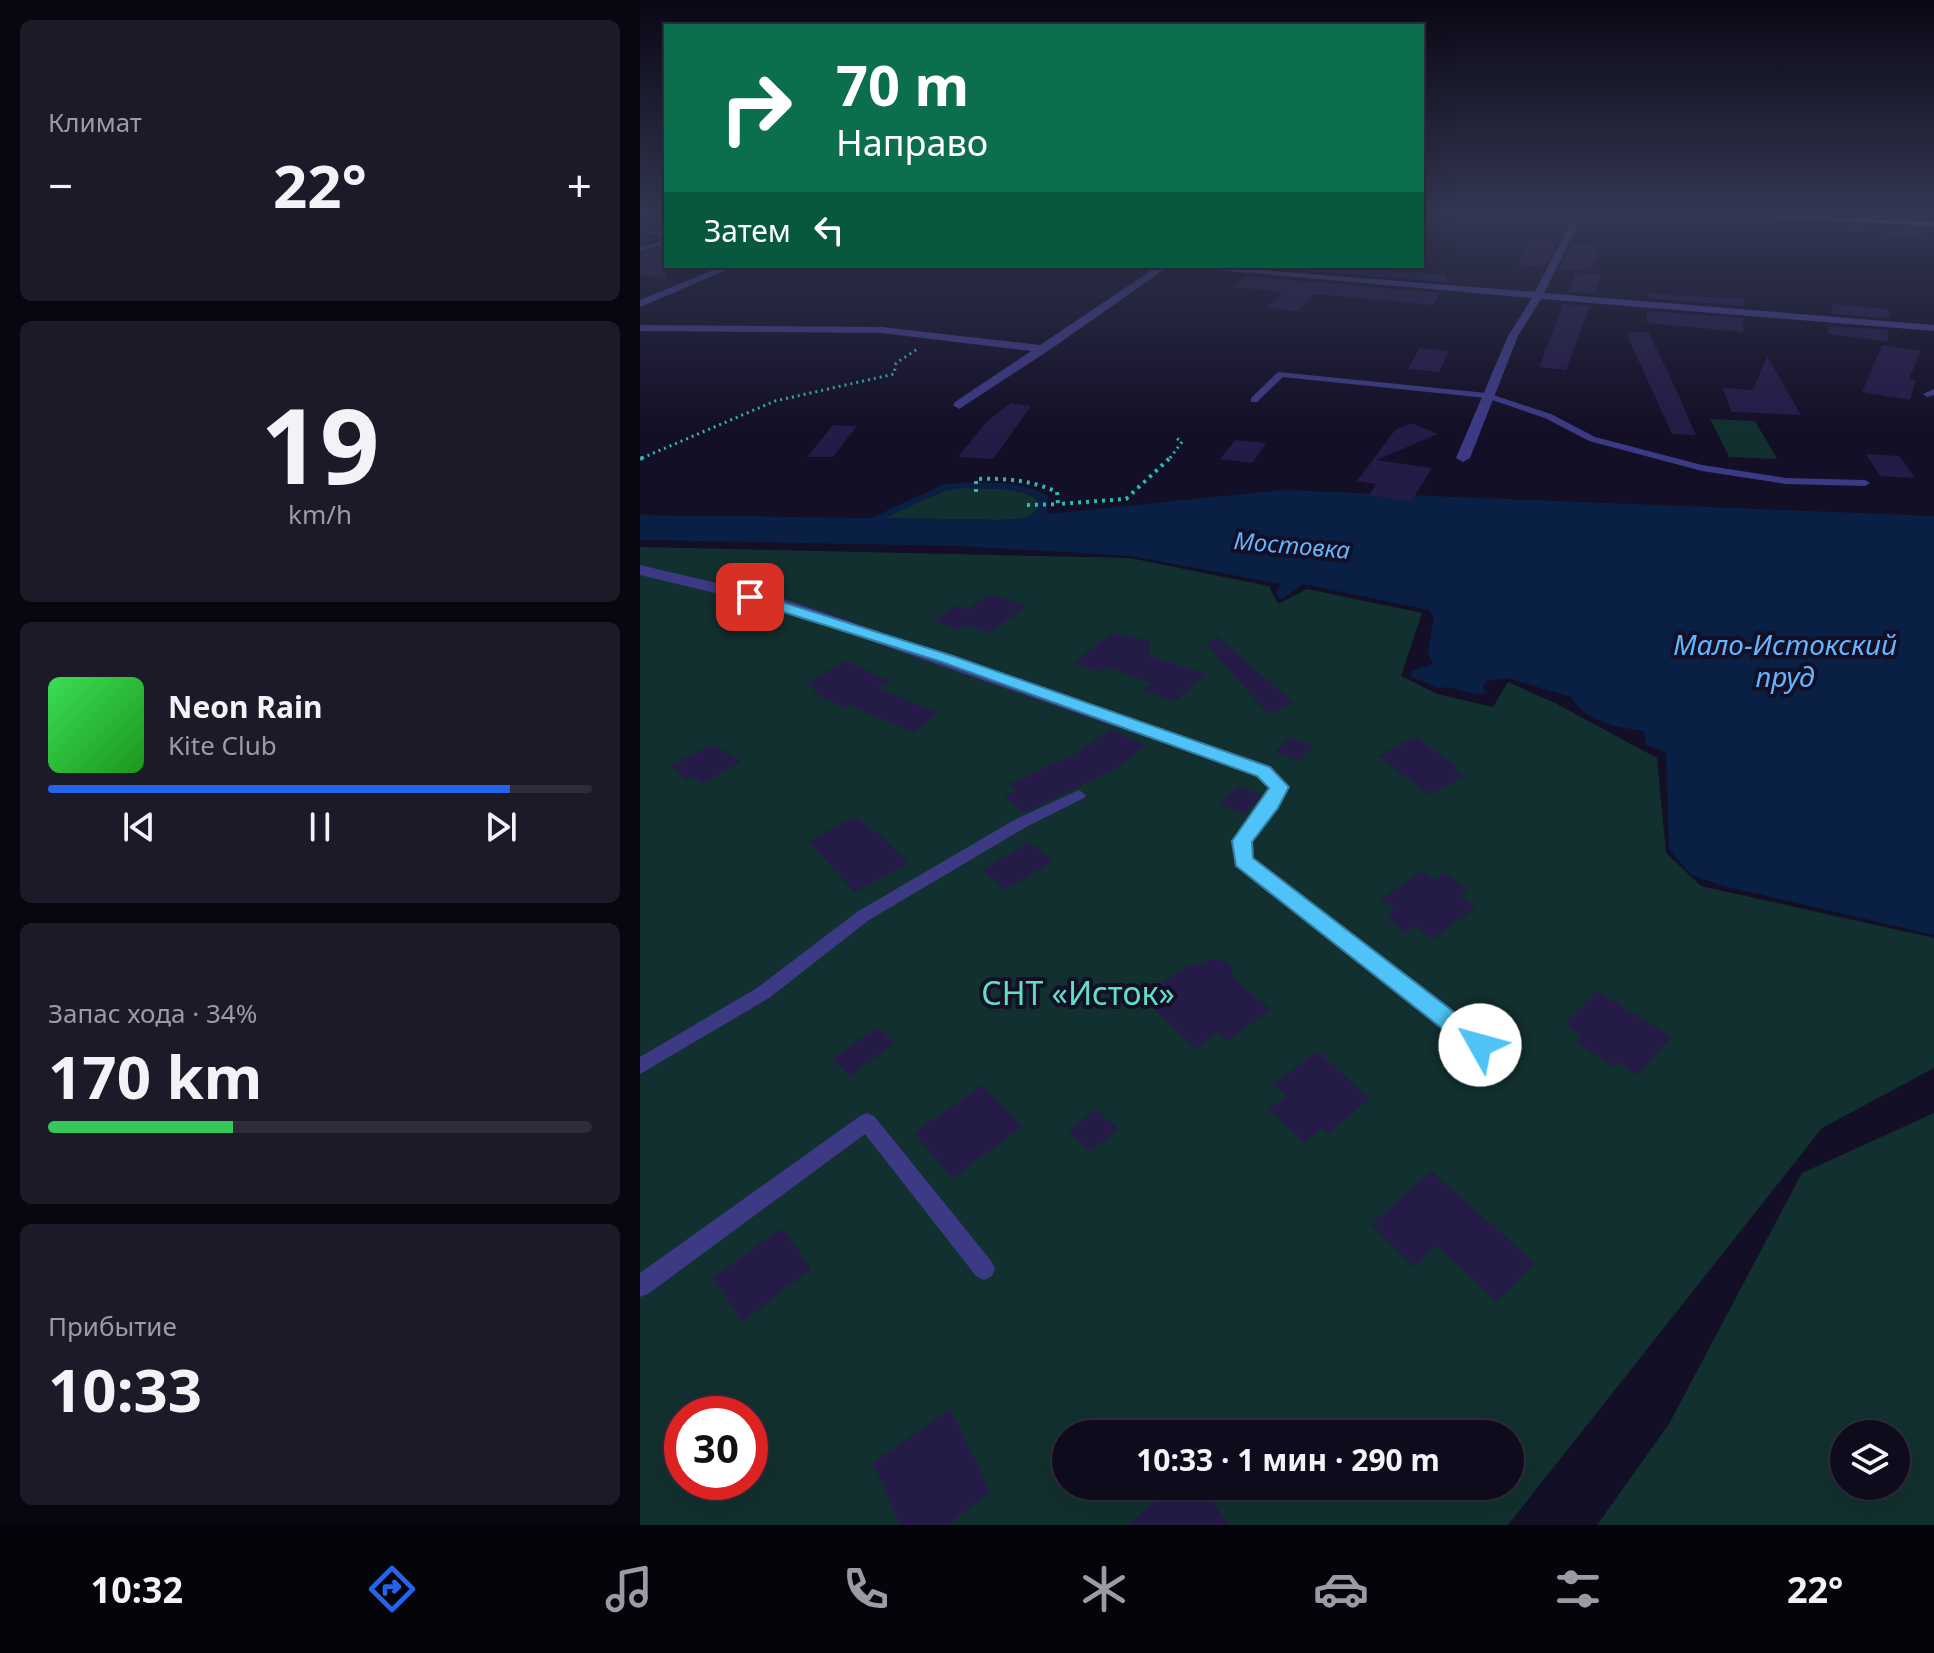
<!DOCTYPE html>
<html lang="ru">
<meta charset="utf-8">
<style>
:root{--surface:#0e0b1c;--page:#1c1929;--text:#f1f3f6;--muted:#9b9ba3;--line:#2e2b3b;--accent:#2563eb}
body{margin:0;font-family:"Noto Sans",sans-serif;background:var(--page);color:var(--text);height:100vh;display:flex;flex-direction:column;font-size:30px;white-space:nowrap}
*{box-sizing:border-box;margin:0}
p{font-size:26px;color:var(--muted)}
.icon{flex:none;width:44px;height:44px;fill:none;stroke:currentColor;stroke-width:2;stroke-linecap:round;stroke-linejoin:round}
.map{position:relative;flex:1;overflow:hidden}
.side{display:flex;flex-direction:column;gap:20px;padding:20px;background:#08060f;width:640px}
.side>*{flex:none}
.banner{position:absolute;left:24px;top:24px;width:760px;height:244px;border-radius:0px;box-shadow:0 8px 32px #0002,0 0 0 2px var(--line);background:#0b6e4f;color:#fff;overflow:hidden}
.buttons{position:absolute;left:1190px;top:1420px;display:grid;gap:16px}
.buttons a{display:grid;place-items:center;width:80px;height:80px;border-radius:50%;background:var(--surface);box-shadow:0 8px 32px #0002,0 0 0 2px var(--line);font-size:40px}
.speed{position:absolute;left:24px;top:1396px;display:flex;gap:16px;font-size:40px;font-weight:700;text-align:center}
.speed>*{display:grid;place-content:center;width:104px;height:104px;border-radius:50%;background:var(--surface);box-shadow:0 8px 32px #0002,0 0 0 2px var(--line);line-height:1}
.speed .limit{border:12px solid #d22;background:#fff;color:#111}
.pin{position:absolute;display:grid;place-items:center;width:68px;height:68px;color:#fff;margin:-34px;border-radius:16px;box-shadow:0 4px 12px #0006}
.me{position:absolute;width:88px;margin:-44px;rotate:308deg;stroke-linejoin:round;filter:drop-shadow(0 0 6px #0008)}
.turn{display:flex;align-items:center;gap:28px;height:168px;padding:0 40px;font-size:36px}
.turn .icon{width:104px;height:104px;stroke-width:2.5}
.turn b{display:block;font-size:56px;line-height:68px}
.then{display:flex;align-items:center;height:76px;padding:0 40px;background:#0003;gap:16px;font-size:30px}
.big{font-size:60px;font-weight:700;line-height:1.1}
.side .widget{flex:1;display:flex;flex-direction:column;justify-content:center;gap:12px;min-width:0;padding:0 28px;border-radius:12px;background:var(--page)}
.side .dial{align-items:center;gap:0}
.dial b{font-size:104px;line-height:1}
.song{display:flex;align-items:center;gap:24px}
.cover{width:96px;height:96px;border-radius:12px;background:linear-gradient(135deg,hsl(130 70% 55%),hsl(120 70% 35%))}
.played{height:8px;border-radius:4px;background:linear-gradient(90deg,var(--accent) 85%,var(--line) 85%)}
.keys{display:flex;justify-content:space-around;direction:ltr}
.heat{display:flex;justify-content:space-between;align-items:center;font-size:44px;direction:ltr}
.charge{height:12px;border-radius:6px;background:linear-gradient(90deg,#34c759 34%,var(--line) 0)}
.trip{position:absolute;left:412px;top:1420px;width:472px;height:80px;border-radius:40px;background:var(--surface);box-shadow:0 8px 32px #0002,0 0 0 2px var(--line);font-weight:700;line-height:80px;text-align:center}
.menu{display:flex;height:128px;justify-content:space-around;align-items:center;background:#06040b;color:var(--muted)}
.menu .icon{width:56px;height:56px}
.menu .selected{color:var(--accent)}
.menu b{font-size:36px;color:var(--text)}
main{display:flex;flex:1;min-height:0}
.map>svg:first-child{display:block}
.green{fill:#12302f;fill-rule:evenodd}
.water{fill:#0a1f44;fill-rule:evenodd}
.building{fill:#241b47}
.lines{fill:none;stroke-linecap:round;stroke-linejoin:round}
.path-far1{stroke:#2fb8b0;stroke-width:3;stroke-dasharray:2 4;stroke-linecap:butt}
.path{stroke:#2fb8b0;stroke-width:4;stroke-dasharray:3 5;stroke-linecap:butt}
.lane{fill:#3d3a85;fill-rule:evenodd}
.street{fill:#3d3a85;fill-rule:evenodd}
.secondary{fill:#6f6bff;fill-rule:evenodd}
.route{fill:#4fc3f7;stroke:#337fa1;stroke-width:2}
.labels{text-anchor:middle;stroke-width:8;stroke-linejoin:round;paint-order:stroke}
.far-water-label{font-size:24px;font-style:italic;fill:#62b6ff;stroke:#130f26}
.water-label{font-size:28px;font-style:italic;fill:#62b6ff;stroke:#130f26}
.near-park-label{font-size:32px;fill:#5fe0c0;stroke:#130f26}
</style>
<main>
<section class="side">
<div class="widget"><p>Климат</p>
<div class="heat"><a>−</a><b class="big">22°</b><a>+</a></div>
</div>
<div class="widget dial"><b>19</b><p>km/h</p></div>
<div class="widget">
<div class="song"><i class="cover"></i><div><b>Neon Rain</b><p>Kite Club</p></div></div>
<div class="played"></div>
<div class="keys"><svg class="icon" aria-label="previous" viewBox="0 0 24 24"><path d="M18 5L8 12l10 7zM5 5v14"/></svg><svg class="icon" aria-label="pause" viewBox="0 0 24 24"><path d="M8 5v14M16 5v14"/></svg><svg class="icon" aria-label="next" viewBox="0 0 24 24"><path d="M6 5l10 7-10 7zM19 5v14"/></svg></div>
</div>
<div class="widget"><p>Запас хода · 34%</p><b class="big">170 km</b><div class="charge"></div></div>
<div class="widget"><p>Прибытие</p><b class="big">10:33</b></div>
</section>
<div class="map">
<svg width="1294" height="1525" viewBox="0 0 1294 1525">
<rect width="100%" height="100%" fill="#130f26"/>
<path class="green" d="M1070 419 1115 421 1137 459 1089 457Z
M320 488 364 489 385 493 397 499V510L387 518 359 520 243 518 304 491Z
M0 547 490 558 629 586 638 604 667 589 782 613 761 676 797 694 853 707 868 682 915 703 1017 758 1026 853 1061 886 1294 938V1068L1182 1128 868 1525H0ZM42 1414H110V1482H42ZM426 1434H870V1486H426Z
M1294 1113V1525H957L1029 1424 1162 1173ZM1204 1434H1256V1486H1204Z"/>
<path class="water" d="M318 483C349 482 380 480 408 496L407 514 643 490 1294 516V935L1084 886 1051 875 1029 849 1026 752 1006 745 1004 731C978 728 944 721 931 697L867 678 847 681 843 687 846 692 842 694C824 694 814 685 796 688 788 681 779 682 771 676L772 671 793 664 788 653 794 617 789 610 663 584 642 600 636 595 640 584 492 556 317 546 0 540V515L231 518 302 485ZM320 488 364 489 385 493 397 500V510L387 518 359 520 245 518 303 491Z"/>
<path class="building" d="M1171 222 1278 228 1286 236 1171 230Z
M892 240 917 242 904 267 877 265Z
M932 243 961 246 951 271 919 269Z
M26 247V278L0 275V254Z
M732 266 757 268 755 271 807 275 805 282 616 267Z
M936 273 962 275 955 294 928 292Z
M606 276 800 293 793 305 674 294 657 311 627 307 643 292 592 287Z
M1008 293 1104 299V306L1008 298Z
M923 304 950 306 926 370 899 367Z
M1192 304 1249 309V318L1191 314Z
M1007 311 1104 318 1103 332 1007 323Z
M1189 326 1248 330V342L1188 334Z
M1008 331 1033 383 1056 435 1032 434 986 333Z
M1242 345 1281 351 1269 379 1276 380 1270 400 1222 392Z
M779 348 809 351 799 372 768 369Z
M1127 356 1161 415 1092 412 1082 388 1113 390Z
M371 403 391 406 353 459 318 457 346 422Z
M771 423 798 434 736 460 792 468 771 502 729 495 736 484 717 481 755 430Z
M193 425 217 426 193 457H167Z
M595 440 626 443 612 463 580 459Z
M1226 454 1259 456 1275 478 1240 476Z
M350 594 387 606 349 633 325 625 318 629 293 621 317 605 329 609Z
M472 633 510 641 509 656 566 674 534 702 503 690 512 683 467 667 460 672 433 663Z
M576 636 654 703 628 714 567 645Z
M207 661 250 682 238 688 299 713 273 732 209 705 203 708 173 692 177 690 166 683Z
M471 729 506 746 475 769 383 813 365 796 376 790 369 784 439 752Z
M651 737 674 746 658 761 635 752Z
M776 737 817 767 813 769 824 777 789 795 738 756Z
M73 744 101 762 63 783 53 776 48 780 31 766Z
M598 786 622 795 605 814 580 804Z
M215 817 244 839 268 864 214 892 169 841Z
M389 842 413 860 366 890 343 870Z
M782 871 795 880 805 873 828 890 820 896 836 907 793 939 776 926 766 932 746 917 756 910 741 899Z
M580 959 592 966 593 977 630 1009 588 1041 577 1032 555 1049 502 997 542 969 569 960Z
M957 991 1031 1037 998 1075 978 1062 974 1067 935 1041 941 1035 924 1024Z
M237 1027 255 1043 210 1076 192 1059Z
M677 1051 730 1099 687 1134 682 1129 664 1143 629 1109 646 1096 634 1084Z
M343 1085 382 1127 312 1178 274 1133Z
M456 1109 478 1129 450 1152 428 1131Z
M791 1171 895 1263 857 1302 796 1245 774 1267 731 1225Z
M142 1228 171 1269 102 1322 73 1278Z
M310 1409 351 1492 307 1525H260L233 1463Z
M530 1486H560L590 1525H489Z"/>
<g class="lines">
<path class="path-far1" d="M2 458 135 401 254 374 256 363 279 348
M530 458 542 442 535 437"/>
<path class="path" d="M0 459 7 456
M336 492V479C365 478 391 480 417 492L418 504 486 499 532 456
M387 505 418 504"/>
<path class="lane" d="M8 230 26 232V236L6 233Z
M26 240V244L0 251V247Z
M638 372 847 393 911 414 955 437 1062 465 1146 478 1225 480 1230 483 1225 486 1146 484 1062 471 949 441 905 418 846 398 643 377 617 402H611V398Z
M1294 389V395L1287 397 1283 394Z
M439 790 446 795 444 798 386 827 229 920 129 998 0 1074V1057L117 988 217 912 376 819Z
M227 1113 234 1116 352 1262 355 1269 352 1276 344 1280 336 1276 225 1134 8 1294 0 1297V1273L220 1116Z"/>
<path class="street" d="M935 214H943L904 293 1294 325V331L901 299 878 336 830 458 823 462 816 458 868 336 892 298 531 266H570L895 292Z
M83 266H96L0 307V300Z
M518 266H529L408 351 319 409 313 405 315 402 391 351 242 333 0 331V325L242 327 400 345Z
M0 565 144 599 631 766 649 787 638 809 613 842 614 858 849 1037 853 1045 849 1053 840 1056 831 1053 595 866 591 841 622 801 628 788 617 776 133 607 0 575Z"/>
<path class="secondary" d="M1109 214 1294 222V226L1113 216Z"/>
</g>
<linearGradient id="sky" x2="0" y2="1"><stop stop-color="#0a0815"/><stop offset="0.5" stop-color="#333752"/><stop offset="1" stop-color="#333752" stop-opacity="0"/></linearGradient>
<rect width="1294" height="427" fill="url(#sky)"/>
<path class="route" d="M110 592 313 656 630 767 649 787 638 808 612 842 613 858 848 1038 852 1045 848 1052 840 1055 832 1052 596 866 592 841 629 788 617 776 302 662 105 600V593Z"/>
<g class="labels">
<g class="far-water-label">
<text transform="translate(652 546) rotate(5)" y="8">Мостовка</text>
</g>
<g class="water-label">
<text x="1145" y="655">Мало-Истокский<tspan x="1145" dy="32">пруд</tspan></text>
</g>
<g class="near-park-label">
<text x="438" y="1005">СНТ «Исток»</text>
</g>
</g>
</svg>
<div class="buttons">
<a><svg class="icon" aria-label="layers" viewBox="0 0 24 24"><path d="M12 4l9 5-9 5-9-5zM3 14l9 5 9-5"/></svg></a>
</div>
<div class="speed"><div class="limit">30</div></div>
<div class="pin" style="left:110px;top:597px;background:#d93025"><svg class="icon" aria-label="arrive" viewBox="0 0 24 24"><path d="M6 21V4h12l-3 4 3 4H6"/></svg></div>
<svg class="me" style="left:840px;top:1045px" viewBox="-20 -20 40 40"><circle r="19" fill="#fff"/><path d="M0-13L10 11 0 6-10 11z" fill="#4fc3f7"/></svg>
<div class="trip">10:33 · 1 мин · 290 m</div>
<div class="banner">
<div class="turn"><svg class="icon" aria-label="right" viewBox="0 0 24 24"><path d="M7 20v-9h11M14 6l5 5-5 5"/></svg><div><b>70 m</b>Направо</div></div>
<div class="then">Затем<svg class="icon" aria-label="left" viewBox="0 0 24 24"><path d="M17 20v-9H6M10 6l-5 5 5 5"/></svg></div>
</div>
</div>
</main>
<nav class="menu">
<b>10:32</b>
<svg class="icon selected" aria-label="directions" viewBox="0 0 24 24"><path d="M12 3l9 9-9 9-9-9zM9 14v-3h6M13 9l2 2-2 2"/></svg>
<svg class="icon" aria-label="music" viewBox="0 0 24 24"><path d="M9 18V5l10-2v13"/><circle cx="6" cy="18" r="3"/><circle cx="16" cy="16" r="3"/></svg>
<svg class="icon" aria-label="phone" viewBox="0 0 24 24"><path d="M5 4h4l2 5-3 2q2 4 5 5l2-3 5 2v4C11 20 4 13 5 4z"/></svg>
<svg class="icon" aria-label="climate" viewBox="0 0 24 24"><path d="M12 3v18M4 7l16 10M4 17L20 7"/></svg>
<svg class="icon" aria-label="car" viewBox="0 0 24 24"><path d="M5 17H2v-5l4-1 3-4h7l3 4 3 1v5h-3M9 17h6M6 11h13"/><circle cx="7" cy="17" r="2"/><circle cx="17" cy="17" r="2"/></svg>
<svg class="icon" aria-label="filters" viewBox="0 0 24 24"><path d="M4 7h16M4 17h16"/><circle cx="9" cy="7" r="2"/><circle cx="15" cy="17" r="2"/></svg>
<b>22°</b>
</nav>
